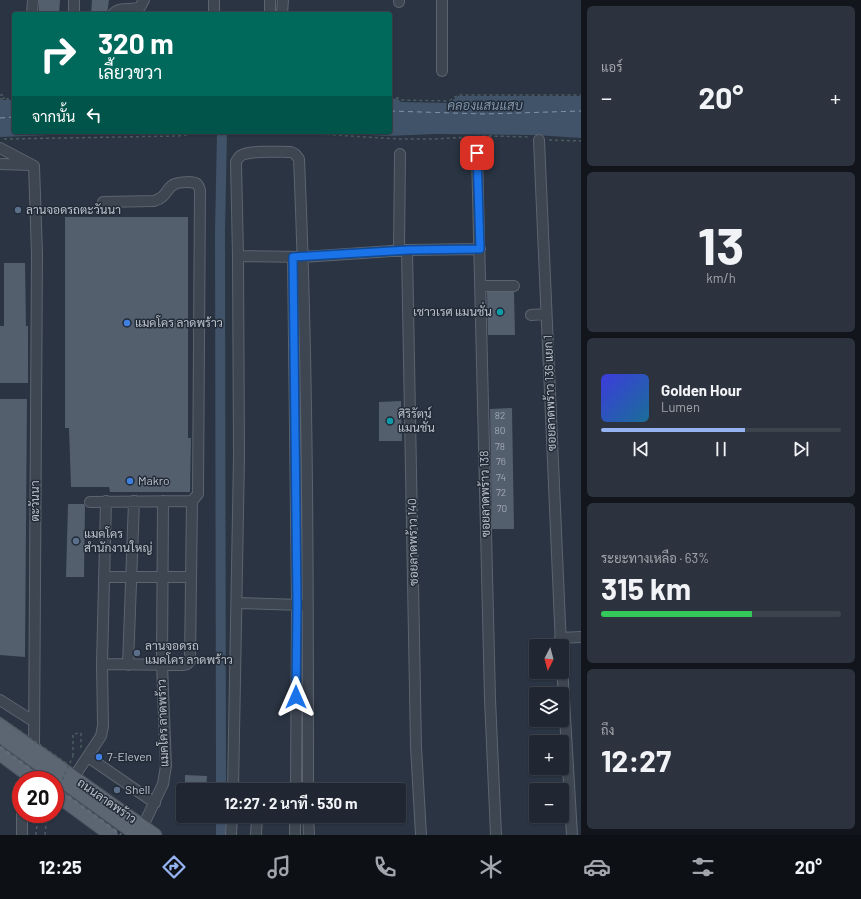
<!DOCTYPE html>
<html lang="th">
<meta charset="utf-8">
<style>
:root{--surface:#202732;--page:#2d333e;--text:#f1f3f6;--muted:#a2a5ac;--line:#3d444d;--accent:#95b2f1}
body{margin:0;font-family:Barlow,Sarabun,sans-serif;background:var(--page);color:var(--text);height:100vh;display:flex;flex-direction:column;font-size:15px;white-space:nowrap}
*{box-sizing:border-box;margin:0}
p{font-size:13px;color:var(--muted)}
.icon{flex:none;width:22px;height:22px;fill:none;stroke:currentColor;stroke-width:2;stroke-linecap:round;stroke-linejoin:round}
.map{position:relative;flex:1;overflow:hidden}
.side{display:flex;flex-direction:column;gap:6px;padding:6px;background:#12151c;width:280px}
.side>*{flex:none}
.hud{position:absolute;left:12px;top:12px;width:380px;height:122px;border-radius:4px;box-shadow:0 1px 3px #0004,0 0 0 1px var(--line);background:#00695c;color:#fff;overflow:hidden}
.needle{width:26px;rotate:186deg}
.buttons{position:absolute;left:529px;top:639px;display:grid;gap:8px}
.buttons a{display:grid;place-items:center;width:40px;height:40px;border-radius:4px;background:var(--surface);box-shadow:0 1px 3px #0004,0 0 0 1px var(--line);font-size:20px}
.speed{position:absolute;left:12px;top:771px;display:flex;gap:8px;font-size:20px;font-weight:700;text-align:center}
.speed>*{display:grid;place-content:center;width:52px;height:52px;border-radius:50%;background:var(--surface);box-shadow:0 1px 3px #0004,0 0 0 1px var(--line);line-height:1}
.speed .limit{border:6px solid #d22;background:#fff;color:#111}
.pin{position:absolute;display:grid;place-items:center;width:34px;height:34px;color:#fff;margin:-17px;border-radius:8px;box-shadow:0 2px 6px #0006}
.me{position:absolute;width:44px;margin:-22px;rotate:0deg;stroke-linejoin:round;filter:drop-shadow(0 0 3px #0008)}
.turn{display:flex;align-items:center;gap:14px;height:84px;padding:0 20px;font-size:18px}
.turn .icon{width:52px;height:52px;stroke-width:2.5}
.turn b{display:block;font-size:28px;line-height:34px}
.then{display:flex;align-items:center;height:38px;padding:0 20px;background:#0003;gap:8px;font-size:15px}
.big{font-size:30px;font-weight:700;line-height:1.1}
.side .widget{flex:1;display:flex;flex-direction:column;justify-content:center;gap:6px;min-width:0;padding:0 14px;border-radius:6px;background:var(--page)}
.side .dial{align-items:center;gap:0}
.dial b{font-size:52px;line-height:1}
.song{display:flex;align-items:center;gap:12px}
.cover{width:48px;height:48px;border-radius:6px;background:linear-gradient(135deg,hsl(240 70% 55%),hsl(200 70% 35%))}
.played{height:4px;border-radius:2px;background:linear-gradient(90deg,var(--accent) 60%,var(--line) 60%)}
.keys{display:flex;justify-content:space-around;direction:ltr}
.heat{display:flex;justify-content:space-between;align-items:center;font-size:22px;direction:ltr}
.charge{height:6px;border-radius:3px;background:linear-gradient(90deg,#34c759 63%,var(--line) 0)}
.trip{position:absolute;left:176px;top:783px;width:230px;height:40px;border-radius:4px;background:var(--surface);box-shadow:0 1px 3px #0004,0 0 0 1px var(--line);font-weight:700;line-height:40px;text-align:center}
.tab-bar{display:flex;height:64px;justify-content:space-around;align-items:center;background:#0d1014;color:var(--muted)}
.tab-bar .icon{width:28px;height:28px}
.tab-bar .active{color:var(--accent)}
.tab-bar b{font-size:18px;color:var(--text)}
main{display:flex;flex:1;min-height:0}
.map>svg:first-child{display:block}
.water{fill:#415369}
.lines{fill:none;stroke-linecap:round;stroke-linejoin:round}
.canal{stroke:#415369;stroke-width:10}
.ferry{stroke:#7e93ab;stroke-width:1;stroke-dasharray:5 4;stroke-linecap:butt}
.building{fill:#535f6d}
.minor-casing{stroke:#5c646f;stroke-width:12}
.major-casing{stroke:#474f5b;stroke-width:15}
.path{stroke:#4a5d60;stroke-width:1.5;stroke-dasharray:3 3;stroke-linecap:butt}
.minor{stroke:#3e4652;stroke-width:10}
.major{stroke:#5c6572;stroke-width:13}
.rail{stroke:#606b78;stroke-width:3;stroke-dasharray:4 4;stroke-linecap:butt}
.path-bridge{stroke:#4a5d60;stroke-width:1.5;stroke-dasharray:3 3;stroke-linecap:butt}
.route-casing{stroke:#114b97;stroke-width:10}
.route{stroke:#1a73e8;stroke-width:7}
.service-dot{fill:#5c6f8a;stroke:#222b37;stroke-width:1.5}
.culture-dot{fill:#0f9aa8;stroke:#222b37;stroke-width:1.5}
.shop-dot{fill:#3f7fe0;stroke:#222b37;stroke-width:1.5}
.labels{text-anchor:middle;stroke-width:3;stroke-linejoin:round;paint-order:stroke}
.number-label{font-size:10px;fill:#a1a9b4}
.poi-label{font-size:12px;fill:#bbc2cc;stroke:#222b37;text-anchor:start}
.street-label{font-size:12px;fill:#bbc2cc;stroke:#222b37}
.water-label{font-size:13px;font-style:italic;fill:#7e93ab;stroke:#222b37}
</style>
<main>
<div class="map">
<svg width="581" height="835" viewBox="0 0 581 835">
<rect width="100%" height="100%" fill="#2a3442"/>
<path class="water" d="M458 96H581V138L535 135 436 134 387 136 317 132H390V98L398 99 401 102 449 103Z
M0 100H14V132H129L0 137Z"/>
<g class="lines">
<path class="canal" d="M221 790 220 231 222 133
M221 835V816"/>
<path class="ferry" d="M390 111 485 114 581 111
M0 118 14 117"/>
</g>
<path class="building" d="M39 0H60L59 14H43L39 11Z
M92 0H109L107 14H91Z
M65 217H188V438H191L190 492H110L109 487H71L69 428H65Z
M4 263H25L26 326H28V383H0V326H4Z
M487 292H514L515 335H488Z
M0 399H27L25 657 0 655Z
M401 401 402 441H379V402Z
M512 408 514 529H492L490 409Z
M68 504H84L85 506 84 577H66Z
M185 775 207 776 206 790H185Z"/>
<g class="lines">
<defs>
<path id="minor" d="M442 0V71
M399 2V0
M32 14 33 0
M74 14V0
M113 14C119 6 131 11 140 7L144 0
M214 14V0
M270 14V0
M282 14 283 0
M539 140 561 646
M0 148 34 166
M477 153 490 699 496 835
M0 164 30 165
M103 202 154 201C168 197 166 187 175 184 179 182 194 181 197 184 199 186 199 188 200 190L198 494 192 501
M407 250 416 747 421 835
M399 251 400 154
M238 256 236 162C238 159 239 156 242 155 252 150 279 152 291 152L295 154 299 159C308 369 308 580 308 790
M293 257 297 605 296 790
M480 286H514
M531 315 546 314
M90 502 192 501
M105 577H190
M237 603 302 605
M560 638 581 637
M102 664 182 665 187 664 190 661 192 501
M128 665 134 501
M562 665 572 835
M0 700 33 721
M34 749 37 254 34 166
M88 757 155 803
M74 777 101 736 103 726 102 664 106 501
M233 790 239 457 238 256 303 257 407 250 480 249
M22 814V835
M308 816 347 817
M308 816 309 835
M143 826 163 784 166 766 162 665 163 501
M231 835 232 816
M256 835 257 816
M295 835V816"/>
<path id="major" d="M0 725 155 835
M0 736 137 835
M0 754 35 780
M55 794 111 835"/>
</defs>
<use href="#minor" class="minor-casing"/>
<use href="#major" class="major-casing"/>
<path class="path" d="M0 95H4V99
M390 97 398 98 401 100 449 101 458 95H581
M0 99H14
M285 132 399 139H435L489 136 530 137
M4 139 178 136 206 132
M549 140 581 141
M73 756V734L81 733V749
M36 835 38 814
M45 835 47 814"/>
<use href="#minor" class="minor"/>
<use href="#major" class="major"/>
<path class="rail" d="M0 747 45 780
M55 787 121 835"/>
<path class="path-bridge" d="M0 717 69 765
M55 796 73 756"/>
</g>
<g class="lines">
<defs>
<path id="route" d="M296 697 297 605 293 257 408 250 480 249 477 153"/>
</defs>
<use href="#route" class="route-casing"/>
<use href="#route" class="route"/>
</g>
<g class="service-dot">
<circle cx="18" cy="210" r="4"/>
<circle cx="76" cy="541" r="4"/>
<circle cx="137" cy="653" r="4"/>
<circle cx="117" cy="790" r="4"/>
</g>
<g class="culture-dot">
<circle cx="500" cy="312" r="4"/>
<circle cx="390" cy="421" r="4"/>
</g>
<g class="shop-dot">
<circle cx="127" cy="323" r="4"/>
<circle cx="130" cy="481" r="4"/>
<circle cx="99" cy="757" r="4"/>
</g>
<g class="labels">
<g class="number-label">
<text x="500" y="419">82</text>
<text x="500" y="434">80</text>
<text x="500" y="450">78</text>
<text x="501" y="465">76</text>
<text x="501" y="481">74</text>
<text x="501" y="496">72</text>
<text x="502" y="512">70</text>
</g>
<g class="poi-label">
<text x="26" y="214">ลานจอดรถตะวันนา</text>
<text x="492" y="316" text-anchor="end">เชาวเรศ แมนชั่น</text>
<text x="135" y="327">แมคโคร ลาดพร้าว</text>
<text x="398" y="418">ศิริรัตน์<tspan x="398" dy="14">แมนชั่น</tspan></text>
<text x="138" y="485">Makro</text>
<text x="84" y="538">แมคโคร<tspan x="84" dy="14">สำนักงานใหญ่</tspan></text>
<text x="145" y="650">ลานจอดรถ<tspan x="145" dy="14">แมคโคร ลาดพร้าว</tspan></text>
<text x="107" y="761">7-Eleven</text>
<text x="125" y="794">Shell</text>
</g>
<g class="street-label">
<text transform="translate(550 393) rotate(-92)" y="4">ซอยลาดพร้าว 136 แยก 1</text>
<text transform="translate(485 494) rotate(-91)" y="4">ซอยลาดพร้าว 138</text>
<text transform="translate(35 501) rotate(-90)" y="4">ตะวันนา</text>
<text transform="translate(413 542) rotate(-91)" y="4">ซอยลาดพร้าว 140</text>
<text transform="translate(163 723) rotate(-92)" y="4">แมคโคร ลาดพร้าว</text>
<text transform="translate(107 801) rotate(35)" y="4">ถนนลาดพร้าว</text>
</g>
<g class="water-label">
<text x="485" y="110">คลองแสนแสบ</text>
</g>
</g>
</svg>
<div class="buttons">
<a><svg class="needle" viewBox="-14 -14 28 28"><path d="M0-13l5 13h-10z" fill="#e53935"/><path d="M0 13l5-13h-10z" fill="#a2a5ac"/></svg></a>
<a><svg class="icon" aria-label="layers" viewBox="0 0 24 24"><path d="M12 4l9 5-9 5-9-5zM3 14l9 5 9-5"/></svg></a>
<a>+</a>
<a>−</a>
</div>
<div class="speed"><div class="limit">20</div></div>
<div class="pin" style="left:477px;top:153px;background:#d93025"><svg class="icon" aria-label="arrive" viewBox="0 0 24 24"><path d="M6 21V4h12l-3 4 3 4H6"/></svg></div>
<svg class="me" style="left:296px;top:697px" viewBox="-20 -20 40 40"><path d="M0-17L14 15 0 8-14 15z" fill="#1a73e8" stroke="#fff" stroke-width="4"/></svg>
<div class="trip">12:27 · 2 นาที · 530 m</div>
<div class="hud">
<div class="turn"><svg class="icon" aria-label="right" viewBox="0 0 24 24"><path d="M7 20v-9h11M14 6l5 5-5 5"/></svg><div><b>320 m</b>เลี้ยวขวา</div></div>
<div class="then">จากนั้น<svg class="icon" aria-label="left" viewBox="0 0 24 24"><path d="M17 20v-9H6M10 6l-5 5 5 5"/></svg></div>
</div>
</div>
<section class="side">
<div class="widget"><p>แอร์</p>
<div class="heat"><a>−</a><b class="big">20°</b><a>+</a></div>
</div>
<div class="widget dial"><b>13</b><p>km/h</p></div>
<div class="widget">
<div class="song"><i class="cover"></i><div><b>Golden Hour</b><p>Lumen</p></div></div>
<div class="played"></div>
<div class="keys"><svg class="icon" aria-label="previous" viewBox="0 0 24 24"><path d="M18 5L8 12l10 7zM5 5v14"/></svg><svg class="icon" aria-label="pause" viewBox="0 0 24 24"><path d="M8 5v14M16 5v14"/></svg><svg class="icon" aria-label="next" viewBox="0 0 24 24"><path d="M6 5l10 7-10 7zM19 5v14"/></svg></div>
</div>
<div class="widget"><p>ระยะทางเหลือ · 63%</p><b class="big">315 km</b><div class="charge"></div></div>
<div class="widget"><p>ถึง</p><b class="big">12:27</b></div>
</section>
</main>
<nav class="tab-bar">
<b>12:25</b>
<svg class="icon active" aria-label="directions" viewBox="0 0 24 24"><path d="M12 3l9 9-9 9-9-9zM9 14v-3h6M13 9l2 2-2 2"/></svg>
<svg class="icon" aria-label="music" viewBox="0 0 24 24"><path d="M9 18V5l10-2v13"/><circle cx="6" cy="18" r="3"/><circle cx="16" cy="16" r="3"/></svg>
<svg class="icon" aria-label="phone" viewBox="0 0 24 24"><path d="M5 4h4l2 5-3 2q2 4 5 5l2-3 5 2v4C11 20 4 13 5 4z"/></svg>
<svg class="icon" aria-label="climate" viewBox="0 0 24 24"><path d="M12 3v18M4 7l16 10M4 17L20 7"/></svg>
<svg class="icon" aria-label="car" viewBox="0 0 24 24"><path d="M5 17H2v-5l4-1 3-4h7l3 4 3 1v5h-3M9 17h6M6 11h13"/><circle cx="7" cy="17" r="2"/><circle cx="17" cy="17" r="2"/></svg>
<svg class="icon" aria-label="filters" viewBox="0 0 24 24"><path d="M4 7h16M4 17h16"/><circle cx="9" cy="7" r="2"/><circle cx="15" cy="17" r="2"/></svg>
<b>20°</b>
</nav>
